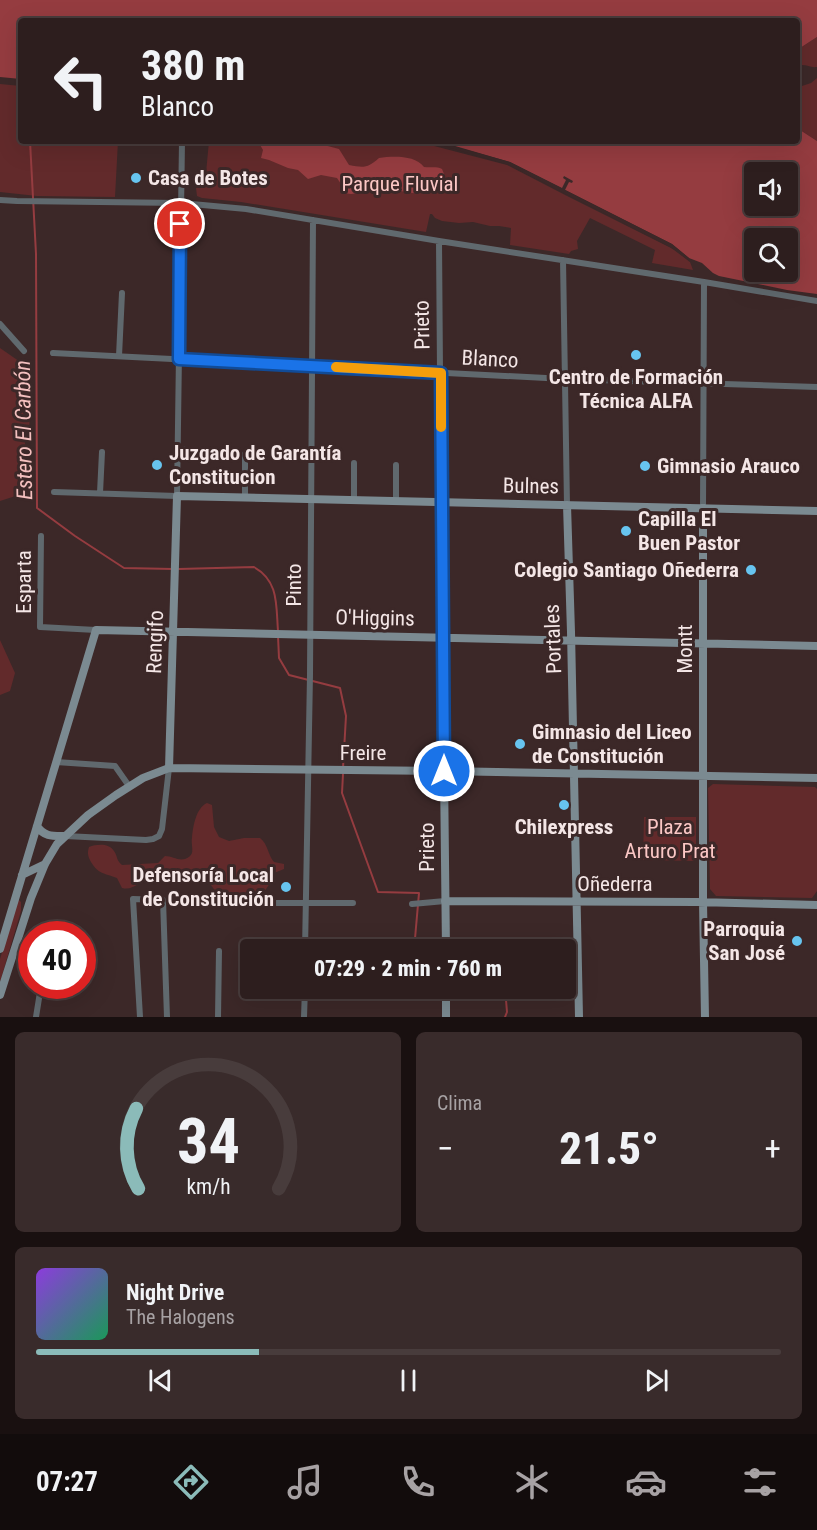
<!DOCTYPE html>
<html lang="es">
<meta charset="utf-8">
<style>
:root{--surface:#2d1e1e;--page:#392b2b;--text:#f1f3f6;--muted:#a7a2a4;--line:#483c3c;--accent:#8bbbb9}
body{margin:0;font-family:"Roboto Condensed",sans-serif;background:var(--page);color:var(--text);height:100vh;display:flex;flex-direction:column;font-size:22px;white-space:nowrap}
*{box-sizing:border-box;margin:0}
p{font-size:20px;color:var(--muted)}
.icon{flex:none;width:33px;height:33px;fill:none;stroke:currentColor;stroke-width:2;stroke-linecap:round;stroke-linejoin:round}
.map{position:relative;height:1017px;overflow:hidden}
.drawer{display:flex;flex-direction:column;gap:15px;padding:15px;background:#191010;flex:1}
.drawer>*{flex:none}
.banner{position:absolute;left:18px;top:18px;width:782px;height:126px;border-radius:6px;box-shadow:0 6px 24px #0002,0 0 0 2px var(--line);background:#2d1e1e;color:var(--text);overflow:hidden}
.buttons{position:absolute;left:744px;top:162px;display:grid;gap:12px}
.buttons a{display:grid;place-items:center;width:54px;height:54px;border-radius:6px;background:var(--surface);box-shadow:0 6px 24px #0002,0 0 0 2px var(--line);font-size:30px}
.speed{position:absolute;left:18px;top:921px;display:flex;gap:12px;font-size:30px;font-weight:700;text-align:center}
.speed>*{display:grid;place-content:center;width:78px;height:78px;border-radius:50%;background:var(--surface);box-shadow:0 6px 24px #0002,0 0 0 2px var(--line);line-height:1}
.speed .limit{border:9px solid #d22;background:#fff;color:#111}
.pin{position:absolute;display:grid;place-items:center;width:51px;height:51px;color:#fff;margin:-26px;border:3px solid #fff;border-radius:50%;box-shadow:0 2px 6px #0007}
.me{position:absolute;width:66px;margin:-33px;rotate:0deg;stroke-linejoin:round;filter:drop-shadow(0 0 4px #0008)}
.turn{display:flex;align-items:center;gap:21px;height:126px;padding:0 24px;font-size:27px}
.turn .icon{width:78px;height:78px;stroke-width:2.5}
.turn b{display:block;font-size:42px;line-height:51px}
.big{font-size:45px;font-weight:800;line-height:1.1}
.drawer .widget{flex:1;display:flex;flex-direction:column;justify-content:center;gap:9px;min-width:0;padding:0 21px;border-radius:9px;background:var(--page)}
.drawer .dial{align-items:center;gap:0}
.dial svg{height:156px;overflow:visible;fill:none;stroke:var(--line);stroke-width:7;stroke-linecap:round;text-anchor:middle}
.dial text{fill:var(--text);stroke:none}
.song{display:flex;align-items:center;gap:18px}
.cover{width:72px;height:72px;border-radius:9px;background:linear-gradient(135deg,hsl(270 70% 55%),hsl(150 70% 35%))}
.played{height:6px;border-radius:3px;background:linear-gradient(90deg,var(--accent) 30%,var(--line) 30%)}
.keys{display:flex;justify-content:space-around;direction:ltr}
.heat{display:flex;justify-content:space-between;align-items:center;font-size:33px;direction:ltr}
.drawer .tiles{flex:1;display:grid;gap:15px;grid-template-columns:1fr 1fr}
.widget:last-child{grid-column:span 2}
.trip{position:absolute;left:240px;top:939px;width:336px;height:60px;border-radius:6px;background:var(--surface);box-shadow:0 6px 24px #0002,0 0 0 2px var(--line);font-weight:800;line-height:60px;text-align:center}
.tabs{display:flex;height:96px;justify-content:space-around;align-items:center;background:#120c0c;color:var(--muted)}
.tabs .icon{width:42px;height:42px}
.tabs .on{color:var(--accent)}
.tabs b{font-size:27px;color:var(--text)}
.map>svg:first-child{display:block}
.green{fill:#622a2b}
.water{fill:#953c40;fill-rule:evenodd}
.pier{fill:#3c2828}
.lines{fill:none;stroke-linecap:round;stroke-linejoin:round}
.stream{stroke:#953c40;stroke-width:2}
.street{stroke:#60696e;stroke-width:6}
.secondary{stroke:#7b8a91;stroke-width:8}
.route-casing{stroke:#114b97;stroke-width:15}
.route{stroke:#1a73e8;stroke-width:10}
.slow{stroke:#f59e0b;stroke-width:10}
.poi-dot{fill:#67c4ef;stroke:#3c2828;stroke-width:2}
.labels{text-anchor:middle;stroke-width:6;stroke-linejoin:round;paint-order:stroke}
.poi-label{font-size:21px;font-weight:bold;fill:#f4e6e6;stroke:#3c2828;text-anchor:start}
.park-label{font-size:21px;fill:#fbc7c5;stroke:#3c2828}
.street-label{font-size:21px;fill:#f4e6e6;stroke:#3c2828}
.water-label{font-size:22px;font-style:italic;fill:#f4c0bf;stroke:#3c2828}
</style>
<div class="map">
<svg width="817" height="1017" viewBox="0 0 817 1017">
<rect width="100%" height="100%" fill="#3c2828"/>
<path class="green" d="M817 37V67C809 68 805 63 797 66V50Z
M817 78V141L797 128 796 88 811 83Z
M0 84 21 86V141H118L115 197 37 196 0 192Z
M209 141H415L507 165 569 197 677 251 690 262 693 270 652 263 655 250 590 218 577 241 578 249 571 251 569 254 510 245 511 228 499 226H490L473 222 459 223 442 221 435 218 432 214H430L426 232 241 202 202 198 197 196 196 188 205 184Z
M0 348 26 366V414L29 417C30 424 30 429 25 435V493L0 501Z
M0 640 15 673 10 691 0 695Z
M713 784 815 787 817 789V891L812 898 716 896 710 889 708 788Z
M207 803 212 805 214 827 219 837 229 841 244 838H260C268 844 268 855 274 862L284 864V869L274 873C266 893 263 897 241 896 234 896 228 897 221 897 212 890 209 877 199 873 189 869 162 873 152 877 141 880 134 891 122 888L117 878C105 873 99 875 91 862 88 856 87 854 89 847 97 844 109 843 114 851 118 857 116 860 122 865L158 863 165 856C172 856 178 861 185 859 188 858 191 856 192 853 193 848 191 842 192 838 193 826 196 808 207 803Z
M644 817H696V861L643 860Z
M18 899 21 902V911L0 982V959Z"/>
<path class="water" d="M0 0H817V37L797 50 796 21H21V79L0 77Z
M797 128 817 141V294L787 290 719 276 713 273 702 263 689 258 672 244 510 162 438 141H796ZM754 172H788V206H754ZM754 238H788V272H754Z
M253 141H317L320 144 339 149 349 165C364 168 368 168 379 158 393 156 415 155 424 167 431 168 436 166 442 169L444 174 443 179 419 194 388 189 351 194 344 193 341 184 337 178 321 175 308 179 298 170 288 168 269 160 261 158 263 150 259 143Z"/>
<path class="pier" d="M435 141 510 162 562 188 566 180 563 178 564 176 573 181 572 183 569 182 565 190 672 244 689 258 690 262 670 247 509 165 437 144Z"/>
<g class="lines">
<path class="stream" d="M30 141 36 254 37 508 75 536 124 568 173 569
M179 569 254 567C279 581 276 605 278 631
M278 636 279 658 289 675 340 688 346 716 343 768
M343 774 342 793 378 892 419 893 414 950
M505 988 507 1012 505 1017"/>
<path class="street" d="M0 200 17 201 181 203 246 209 439 241 704 282 817 301
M439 241 441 502
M563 260 567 505
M0 324 24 351
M53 353 565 379 817 387
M119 356 122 293
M178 449 202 450
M54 492 177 496 182 141
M100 493 102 452
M245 497V454
M354 500V463
M396 501V465
M703 508 704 282
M41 536 40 627 96 630
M56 762 115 766 129 786
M65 836 146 840 153 839 159 836 162 829 169 768
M268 903H353
M412 904 445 901
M16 946 32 951
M305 950 310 675 313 220
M36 1017 41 986
M140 1017 133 899 163 900 167 1017
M218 1017 219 951
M304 1017 305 988"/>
<path class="secondary" d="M441 502 446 950
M567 505 571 632 579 1017
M703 508V902L705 1017
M169 768 177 496 817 511
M37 826C44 837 53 836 65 836
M22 875 45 864
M445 901 697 902 817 905
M0 949 96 630 817 646
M446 988V1017
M0 995 31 898 45 864 57 844 88 815 116 795 143 778 169 768 444 771 817 778"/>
</g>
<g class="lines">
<defs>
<path id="route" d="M180 224 179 359 441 373 444 771"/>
</defs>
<use href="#route" class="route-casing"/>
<use href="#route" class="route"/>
<path class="slow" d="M336 367 441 373V427"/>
</g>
<g class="poi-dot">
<circle cx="136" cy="178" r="6"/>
<circle cx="636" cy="355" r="6"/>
<circle cx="157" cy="465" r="6"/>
<circle cx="645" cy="466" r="6"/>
<circle cx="626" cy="531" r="6"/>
<circle cx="751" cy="570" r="6"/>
<circle cx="520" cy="744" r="6"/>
<circle cx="564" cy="805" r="6"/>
<circle cx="286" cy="887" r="6"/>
<circle cx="797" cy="941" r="6"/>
</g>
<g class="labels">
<g class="poi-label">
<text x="148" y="185">Casa de Botes</text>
<text x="636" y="384" text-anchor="middle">Centro de Formación<tspan x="636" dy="24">Técnica ALFA</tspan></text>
<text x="169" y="460">Juzgado de Garantía<tspan x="169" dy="24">Constitucion</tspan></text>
<text x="657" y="473">Gimnasio Arauco</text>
<text x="638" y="526">Capilla El<tspan x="638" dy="24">Buen Pastor</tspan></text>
<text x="739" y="577" text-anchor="end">Colegio Santiago Oñederra</text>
<text x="532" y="739">Gimnasio del Liceo<tspan x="532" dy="24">de Constitución</tspan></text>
<text x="564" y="834" text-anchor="middle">Chilexpress</text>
<text x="274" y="882" text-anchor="end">Defensoría Local<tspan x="274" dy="24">de Constitución</tspan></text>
<text x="785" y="936" text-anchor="end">Parroquia<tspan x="785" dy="24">San José</tspan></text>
</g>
<g class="park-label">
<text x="400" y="191">Parque Fluvial</text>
<text x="670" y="834">Plaza<tspan x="670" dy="24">Arturo Prat</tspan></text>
</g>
<g class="street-label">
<text transform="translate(422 325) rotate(-91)" y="7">Prieto</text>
<text transform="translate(490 359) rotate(3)" y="7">Blanco</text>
<text transform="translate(531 486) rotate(1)" y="7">Bulnes</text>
<text transform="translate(24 582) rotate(-90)" y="7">Esparta</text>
<text transform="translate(294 585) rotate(-90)" y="7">Pinto</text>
<text transform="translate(375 618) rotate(1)" y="7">O'Higgins</text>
<text transform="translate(553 639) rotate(-92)" y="7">Portales</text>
<text transform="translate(155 642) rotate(-88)" y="7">Rengifo</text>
<text transform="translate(685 649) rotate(-90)" y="7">Montt</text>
<text x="363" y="760">Freire</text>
<text transform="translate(427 847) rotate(-90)" y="7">Prieto</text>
<text x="615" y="891">Oñederra</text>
</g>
<g class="water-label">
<text transform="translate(23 430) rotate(-91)" y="8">Estero El Carbón</text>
</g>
</g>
</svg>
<div class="buttons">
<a><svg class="icon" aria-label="sound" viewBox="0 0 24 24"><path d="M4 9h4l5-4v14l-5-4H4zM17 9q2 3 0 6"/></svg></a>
<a><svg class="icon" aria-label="search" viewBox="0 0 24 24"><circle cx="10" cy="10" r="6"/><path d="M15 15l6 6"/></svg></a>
</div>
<div class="speed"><div class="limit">40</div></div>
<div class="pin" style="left:180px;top:224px;background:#d93025"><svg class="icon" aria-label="arrive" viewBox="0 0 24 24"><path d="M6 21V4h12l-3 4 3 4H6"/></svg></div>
<svg class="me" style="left:444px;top:771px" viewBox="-20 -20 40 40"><circle r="17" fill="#1a73e8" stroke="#fff" stroke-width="3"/><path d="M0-11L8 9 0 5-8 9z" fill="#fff"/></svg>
<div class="trip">07:29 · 2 min · 760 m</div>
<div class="banner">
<div class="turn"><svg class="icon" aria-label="left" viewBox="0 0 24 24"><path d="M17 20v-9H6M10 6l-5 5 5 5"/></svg><div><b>380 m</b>Blanco</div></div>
</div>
</div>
<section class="drawer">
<div class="tiles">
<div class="widget dial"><svg viewBox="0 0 100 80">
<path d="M14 69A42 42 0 1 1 86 69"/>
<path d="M14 69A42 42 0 0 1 13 28" stroke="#8bbbb9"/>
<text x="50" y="56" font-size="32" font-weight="700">34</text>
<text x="50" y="72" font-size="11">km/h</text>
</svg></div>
<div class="widget"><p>Clima</p>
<div class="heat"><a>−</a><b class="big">21.5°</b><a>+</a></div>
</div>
<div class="widget">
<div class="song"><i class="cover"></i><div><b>Night Drive</b><p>The Halogens</p></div></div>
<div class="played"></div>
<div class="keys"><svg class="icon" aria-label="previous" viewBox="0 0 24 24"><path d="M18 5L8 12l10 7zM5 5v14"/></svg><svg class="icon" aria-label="pause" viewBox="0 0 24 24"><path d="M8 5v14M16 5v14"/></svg><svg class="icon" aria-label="next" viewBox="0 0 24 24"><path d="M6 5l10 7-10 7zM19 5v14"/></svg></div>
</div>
</div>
</section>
<nav class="tabs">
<b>07:27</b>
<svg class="icon on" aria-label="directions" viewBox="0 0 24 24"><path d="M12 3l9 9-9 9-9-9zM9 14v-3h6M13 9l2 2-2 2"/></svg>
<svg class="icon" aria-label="music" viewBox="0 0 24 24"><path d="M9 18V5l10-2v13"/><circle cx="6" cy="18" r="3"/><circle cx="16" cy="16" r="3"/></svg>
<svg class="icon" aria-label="phone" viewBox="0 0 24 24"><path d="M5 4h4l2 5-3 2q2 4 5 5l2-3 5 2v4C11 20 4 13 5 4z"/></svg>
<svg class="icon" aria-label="climate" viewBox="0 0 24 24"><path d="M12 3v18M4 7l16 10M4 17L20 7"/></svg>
<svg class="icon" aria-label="car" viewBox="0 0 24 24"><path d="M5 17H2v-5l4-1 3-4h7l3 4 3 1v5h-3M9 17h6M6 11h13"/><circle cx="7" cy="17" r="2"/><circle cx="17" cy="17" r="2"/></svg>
<svg class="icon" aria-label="filters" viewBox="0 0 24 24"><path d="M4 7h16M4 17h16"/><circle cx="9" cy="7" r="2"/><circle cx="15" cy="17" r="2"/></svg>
</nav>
